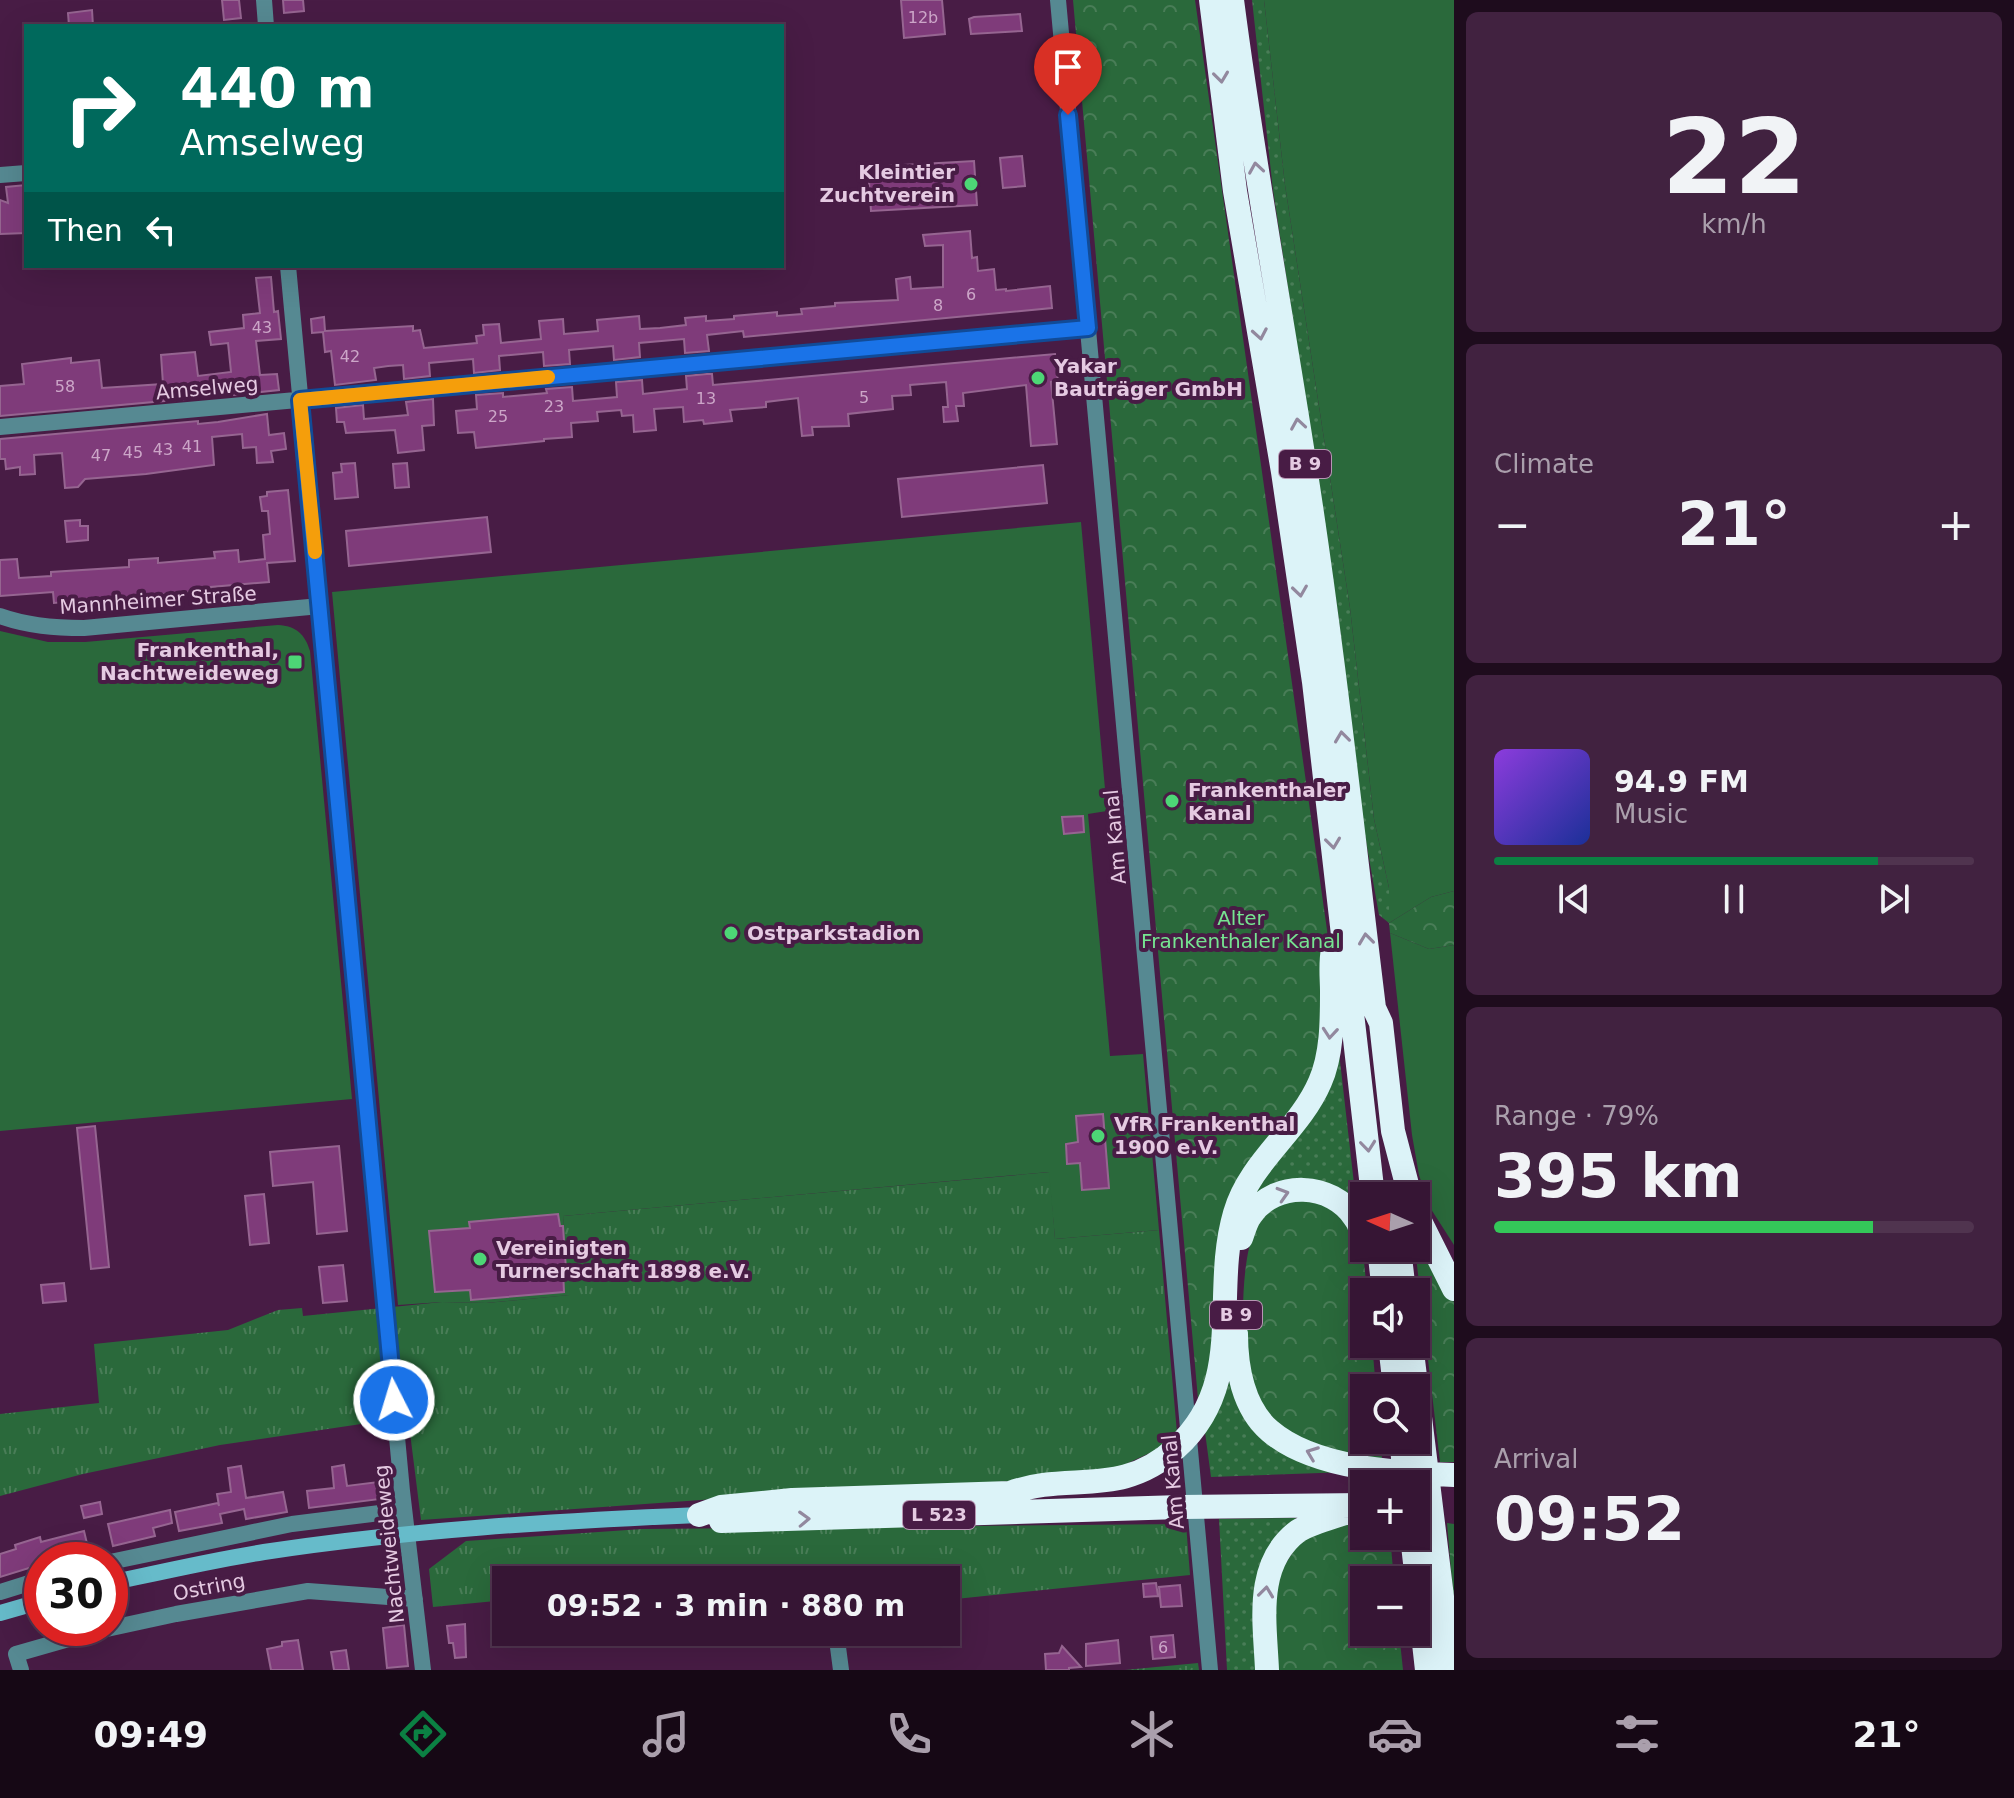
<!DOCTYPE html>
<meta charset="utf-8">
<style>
:root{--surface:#361534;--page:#412240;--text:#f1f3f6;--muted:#aa9fac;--line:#50344f;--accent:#0b8043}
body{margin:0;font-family:"DejaVu Sans",sans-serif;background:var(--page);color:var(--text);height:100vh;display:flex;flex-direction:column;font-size:30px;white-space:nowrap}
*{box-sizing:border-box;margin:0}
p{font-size:26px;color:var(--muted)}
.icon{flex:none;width:44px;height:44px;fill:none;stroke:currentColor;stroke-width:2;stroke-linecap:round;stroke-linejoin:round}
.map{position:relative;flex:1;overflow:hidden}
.side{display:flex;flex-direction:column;gap:12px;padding:12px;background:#1e0c1d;width:560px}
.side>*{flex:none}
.top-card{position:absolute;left:24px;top:24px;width:760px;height:244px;border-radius:0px;box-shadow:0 8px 32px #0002,0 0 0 2px var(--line);background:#00695c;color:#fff;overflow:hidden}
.needle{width:52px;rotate:273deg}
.buttons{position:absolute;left:1350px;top:1182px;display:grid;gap:16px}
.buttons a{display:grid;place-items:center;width:80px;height:80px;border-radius:0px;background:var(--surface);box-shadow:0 8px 32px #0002,0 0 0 2px var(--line);font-size:40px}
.speed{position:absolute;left:24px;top:1542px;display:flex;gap:16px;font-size:40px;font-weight:700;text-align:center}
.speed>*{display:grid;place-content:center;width:104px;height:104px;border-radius:50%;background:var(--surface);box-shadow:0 8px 32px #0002,0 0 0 2px var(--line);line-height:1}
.speed .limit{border:12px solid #d22;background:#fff;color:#111}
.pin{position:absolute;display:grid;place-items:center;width:68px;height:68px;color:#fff;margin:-82px -34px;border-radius:50% 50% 50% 0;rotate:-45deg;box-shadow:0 0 8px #0007}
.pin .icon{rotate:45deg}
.me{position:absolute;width:88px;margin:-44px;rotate:355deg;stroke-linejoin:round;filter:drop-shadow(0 0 6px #0008)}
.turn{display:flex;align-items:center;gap:28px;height:168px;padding:0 24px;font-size:36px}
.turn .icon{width:104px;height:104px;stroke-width:2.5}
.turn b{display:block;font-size:56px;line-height:68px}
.then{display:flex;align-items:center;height:76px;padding:0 24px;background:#0003;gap:16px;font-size:30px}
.big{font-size:60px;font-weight:700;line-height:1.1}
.side .widget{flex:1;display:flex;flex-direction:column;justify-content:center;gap:12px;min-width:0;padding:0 28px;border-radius:12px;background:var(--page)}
.side .dial{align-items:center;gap:0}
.dial b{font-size:104px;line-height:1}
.song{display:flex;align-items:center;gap:24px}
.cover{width:96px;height:96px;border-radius:12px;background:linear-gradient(135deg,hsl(270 70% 55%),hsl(230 70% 35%))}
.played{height:8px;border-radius:4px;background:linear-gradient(90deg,var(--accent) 80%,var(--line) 80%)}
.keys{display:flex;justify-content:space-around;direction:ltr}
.heat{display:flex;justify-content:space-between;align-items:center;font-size:44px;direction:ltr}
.charge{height:12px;border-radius:6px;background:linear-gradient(90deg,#34c759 79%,var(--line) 0)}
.trip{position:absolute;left:492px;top:1566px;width:468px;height:80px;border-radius:0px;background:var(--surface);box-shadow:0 8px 32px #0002,0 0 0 2px var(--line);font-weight:700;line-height:80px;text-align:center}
.menu{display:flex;height:128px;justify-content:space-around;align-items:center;background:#160815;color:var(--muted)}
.menu .icon{width:56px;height:56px}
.menu .current{color:var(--accent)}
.menu b{font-size:36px;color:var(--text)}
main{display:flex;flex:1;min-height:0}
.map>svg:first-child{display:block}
.grass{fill:url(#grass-dots)}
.forest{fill:url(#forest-crowns)}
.park{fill:url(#park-tufts)}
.garden{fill:#2a693b}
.building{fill:#7f3b7a;stroke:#966591;stroke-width:2}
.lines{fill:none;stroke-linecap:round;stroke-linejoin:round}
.street{stroke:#568992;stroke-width:16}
.secondary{stroke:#66bbca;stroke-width:16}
.highway{stroke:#dcf3f8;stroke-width:24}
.oneway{stroke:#92889e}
.route-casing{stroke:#114b97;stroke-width:20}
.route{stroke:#1a73e8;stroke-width:14}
.slow{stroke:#f59e0b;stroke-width:14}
.poi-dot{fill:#4dd676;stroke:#481c45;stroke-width:3}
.labels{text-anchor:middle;stroke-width:8;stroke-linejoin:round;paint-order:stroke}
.number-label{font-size:16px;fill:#cca6c8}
.shield{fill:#481c45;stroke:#b696b3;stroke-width:2}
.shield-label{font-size:18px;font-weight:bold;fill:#e5cae2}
.poi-label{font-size:20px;font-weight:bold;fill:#e5cae2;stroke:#481c45;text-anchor:start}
.street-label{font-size:20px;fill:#e5cae2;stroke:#481c45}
.park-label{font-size:20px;fill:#76e491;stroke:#481c45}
</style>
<main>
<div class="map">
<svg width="1454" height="1670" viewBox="0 0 1454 1670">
<defs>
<pattern id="grass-dots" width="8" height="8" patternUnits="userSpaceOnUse" patternTransform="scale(2)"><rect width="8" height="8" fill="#2a693b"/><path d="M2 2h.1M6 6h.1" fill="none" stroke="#497d57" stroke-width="1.8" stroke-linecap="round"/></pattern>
<pattern id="forest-crowns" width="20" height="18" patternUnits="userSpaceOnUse" patternTransform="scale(2)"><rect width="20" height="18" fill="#2a693b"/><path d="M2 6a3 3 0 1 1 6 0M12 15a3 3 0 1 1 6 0" fill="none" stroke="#497d57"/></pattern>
<pattern id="park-tufts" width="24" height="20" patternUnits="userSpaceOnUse" patternTransform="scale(2)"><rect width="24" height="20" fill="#2a693b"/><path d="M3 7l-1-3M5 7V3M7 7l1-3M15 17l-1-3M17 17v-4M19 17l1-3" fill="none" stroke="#497d57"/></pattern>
</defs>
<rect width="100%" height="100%" fill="#481c45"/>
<path class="grass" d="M1252 0H1264L1285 185 1350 608 1374 819 1389 888V923L1379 915 1363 824 1338 614 1273 190Z
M1337 1035 1357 1210 1242 1214Z
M1230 1380 1349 1472 1211 1477 1205 1432Z
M1296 1518 1275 1541 1256 1670H1227L1219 1519Z"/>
<path class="forest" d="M1073 0H1195L1327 930 1330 973 1321 1067 1258 1158 1199 1410Z
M1454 891V945L1429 949 1390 933 1389 923 1431 897Z
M1292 1197 1329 1202 1362 1241 1367 1292H1364V1344H1372L1376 1388H1364V1440H1381L1382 1459C1341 1453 1302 1447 1270 1417 1264 1412 1262 1403 1259 1396 1254 1385 1247 1373 1246 1362 1241 1330 1241 1256 1256 1228 1264 1213 1278 1205 1292 1197Z
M1416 1232 1430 1263 1454 1302V1462H1440L1415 1248Z
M1447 1523 1454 1524V1604Z
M1364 1524V1536H1390L1394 1580H1364V1632H1399L1403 1670H1274L1276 1579 1301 1539 1339 1525Z"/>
<path class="park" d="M1050 1172 1055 1239 1159 1230 1177 1433 1154 1451 1113 1470 1066 1478 812 1492 421 1520 408 1417 220 1445 83 1474 0 1496V1414L99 1403 94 1344 228 1330 278 1310 302 1308 303 1316 442 1302 486 1303 569 1295 563 1216Z
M1186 1524 1190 1575 946 1600V1580H943L942 1567H866L861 1564 818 1569 819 1580H506V1600L433 1607 429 1569 466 1541 642 1529Z
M519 1632H638L520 1644Z
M1198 1663 1199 1670H1125Z"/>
<path class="garden" d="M1264 0H1454V891L1431 897 1389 923V888L1374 819 1350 608 1285 185Z
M1081 522 1107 811 1088 814 1110 1056 1143 1054 1159 1230 1055 1239 1049 1172 563 1216 570 1295 486 1303 442 1302 398 1305 332 592Z
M278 625C296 626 305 634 310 651L352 1099 0 1131V631L48 642H85Z
M1390 933 1429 949 1454 945V1245L1429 1206 1419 1175 1412 1135Z"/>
<path class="building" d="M222 0H239L241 18 224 20Z
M283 0H303L304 11 284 13Z
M901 0H942L945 34 904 38Z
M92 10 93 26H69L68 13Z
M1020 14 1022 31 971 34 969 19 974 17Z
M1022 156 1025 186 1003 188 1000 158Z
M974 161 977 205 871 211 868 167Z
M26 185V233L0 234V200L8 203 6 187Z
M970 231 972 258 977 257 978 271 994 269 996 290 1006 289V291L1050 286 1052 308 744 337 743 331 707 335 709 351 685 353 684 339 639 343 640 357 614 360 613 346 569 350 570 364 544 366 543 352 499 356 500 370 474 373 473 359 429 363 430 376 404 379 403 365 388 366 374 368 376 380 335 385 331 351 325 352 323 332 312 333 311 319 324 317 325 331 413 326V331L420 330 424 348 477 343 476 336 484 335 483 325 499 324 501 343 541 339 539 321 563 319 564 334 598 331 597 320 639 316 640 329 660 328 686 325 685 318 706 316V321L734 319V316L777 312V316L802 314 801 309 835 306V303L898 300 896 279 910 277 911 289 943 287V245L925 246 923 235Z
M271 277 274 312 278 311 281 339 256 341 260 375 277 374 279 390 234 395 233 389 196 394 197 398 0 416V386L24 384 22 364 71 358V363L99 360 102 388 163 384 161 355 195 352 198 376 231 372 228 343 211 345 209 332 244 328 243 315 260 313 256 278Z
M1055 354 1058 382H1051L1057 444 1031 446 1026 385 963 393 964 406H956L958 421 944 422 943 407H948L946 382 910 385 911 395 892 396 893 409 848 414 849 426 812 427 813 435 802 436 798 398 766 402V407L730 410 732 421 704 424 703 420 684 422 683 407 654 409 656 430 634 432 633 415 622 416 621 410 597 412 598 421 571 423 572 437 544 439V441L476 448 474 432 458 433 456 411 477 409 476 395 503 393V397L547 393 546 389 572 387 573 401 617 397 616 382 642 380 643 394 687 389 686 376 707 374H712L713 385Z
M433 399 434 425 422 426 424 450 398 453 395 430 346 433 344 422H337L336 408 363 405 364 419 408 415 406 402Z
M267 414 269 435 284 433 286 449 271 451 273 462 257 463 256 447 243 448 242 434 212 437 214 465 146 474 85 479 78 487 65 488 62 453 34 455 35 474 20 475V467L6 469 5 459H0V439L198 421V424L218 422Z
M355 463 358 497 335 499 333 473 342 472 341 464Z
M407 463 409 487 395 488 393 464Z
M1043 465 1047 503 902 517 898 479Z
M288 490 295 561 267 563 269 582 211 587V590L54 603 53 592 0 596V560L17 559 19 578 51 576V572L129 567V560L158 558V563L215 558 214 552 238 550 239 562 265 559 263 535 270 534 268 511H262L260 497 267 496V492Z
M487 517 491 552 349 566 346 531Z
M80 520V526H88V540L67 542 65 521Z
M1083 816 1084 832 1064 834 1062 817Z
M1103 1114 1109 1188 1082 1190 1080 1163 1067 1164 1066 1144 1078 1142 1076 1116Z
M95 1126 109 1267 91 1269 77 1128Z
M339 1146 347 1231 317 1234 313 1182 273 1186 270 1152Z
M264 1194 269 1243 250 1245 245 1196Z
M558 1214 560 1226H563L566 1269 563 1270 564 1292 471 1300 470 1290 435 1292 429 1231 470 1228 469 1222Z
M343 1265 347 1301 323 1303 319 1267Z
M64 1283 66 1301 43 1303 41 1285Z
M344 1465 347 1486 386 1481 388 1498 309 1508 307 1491 334 1488 332 1467Z
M241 1466 246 1498 283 1492 287 1512 246 1519 244 1509 220 1514 222 1523 179 1531 175 1512 218 1503 219 1506 217 1494 231 1492 228 1468Z
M100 1502 102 1514 84 1518 81 1506Z
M170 1510 172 1523 153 1528 155 1536 113 1546 108 1524Z
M84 1531 89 1552 58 1560H42V1564L0 1577V1554L16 1549 15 1545 40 1537 41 1542Z
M1156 1583 1158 1596 1144 1597 1143 1584Z
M1180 1585 1182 1606 1161 1607 1159 1587Z
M465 1624 466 1657 455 1658 453 1643H449L447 1626Z
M404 1625 408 1666 387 1668 383 1628Z
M1173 1635 1175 1657 1153 1659 1151 1637Z
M298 1640 303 1670H271L267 1649 282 1646V1642Z
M1118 1640 1120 1663 1086 1666V1644Z
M1062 1646 1081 1667 1069 1668V1670H1046L1045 1654 1059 1653Z
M346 1650 349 1670H334L331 1652Z"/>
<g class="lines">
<path class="street" d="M264 0 266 26
M1058 0 1210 1670
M0 175 26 173
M288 266 402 1491 423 1670
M0 427 1088 328
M0 616C28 626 55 628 84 628L320 606
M110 1562 292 1524 404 1510
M0 1592 42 1579
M836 1632 841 1670
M21 1670 16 1654 93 1632 176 1614 308 1591 415 1599"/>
<path class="secondary" d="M110 1583C161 1572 213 1560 264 1552 409 1530 554 1521 699 1515
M0 1613 42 1601"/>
<path class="highway" d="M1211 0 1235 191 1283 472 1314 682 1373 1196
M1232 0C1252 156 1281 311 1305 467 1333 647 1352 828 1374 1008L1381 1023 1393 1131 1410 1196
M1416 1213 1454 1289
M1241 1238C1244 1230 1246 1221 1251 1215 1275 1180 1332 1182 1355 1218 1360 1224 1362 1234 1364 1242
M1379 1248 1384 1292
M1399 1248 1404 1292
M1236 1334C1236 1367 1243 1408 1270 1431 1314 1469 1399 1473 1454 1475
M1390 1344 1395 1388
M1411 1344 1451 1670
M1401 1440 1406 1484
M699 1515 721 1507 792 1500 1010 1493C1069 1471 1120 1499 1176 1448 1248 1383 1211 1295 1235 1213 1250 1161 1299 1131 1320 1082 1332 1055 1332 1021 1332 992 1332 978 1330 963 1333 950
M721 1521 1181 1507 1364 1505
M1412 1536 1427 1670
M1267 1670C1265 1622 1254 1564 1298 1531 1312 1522 1335 1517 1351 1511"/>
</g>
<defs><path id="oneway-chevron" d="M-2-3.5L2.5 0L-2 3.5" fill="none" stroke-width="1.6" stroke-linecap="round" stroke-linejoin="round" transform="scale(2)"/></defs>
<g class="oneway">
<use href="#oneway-chevron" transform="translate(1221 77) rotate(83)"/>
<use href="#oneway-chevron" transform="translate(1256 168) rotate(-99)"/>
<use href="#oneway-chevron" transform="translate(1260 334) rotate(80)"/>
<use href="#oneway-chevron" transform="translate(1298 424) rotate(-99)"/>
<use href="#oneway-chevron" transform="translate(1300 591) rotate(82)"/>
<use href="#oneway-chevron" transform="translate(1342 737) rotate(-97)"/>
<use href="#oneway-chevron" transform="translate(1333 843) rotate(83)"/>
<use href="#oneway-chevron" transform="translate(1366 939) rotate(-97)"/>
<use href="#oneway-chevron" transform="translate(1330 1033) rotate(95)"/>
<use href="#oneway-chevron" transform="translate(1368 1146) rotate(84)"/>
<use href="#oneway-chevron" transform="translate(1283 1194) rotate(-17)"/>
<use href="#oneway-chevron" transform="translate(1312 1453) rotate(-159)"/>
<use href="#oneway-chevron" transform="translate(804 1519) rotate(-2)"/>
<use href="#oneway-chevron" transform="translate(1266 1592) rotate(-83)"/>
</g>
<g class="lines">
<defs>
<path id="route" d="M394 1400 300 400 1088 328 1068 115"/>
</defs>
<use href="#route" class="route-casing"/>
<use href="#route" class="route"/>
<path class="slow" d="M315 552 300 400 548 377"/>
</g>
<g class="poi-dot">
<circle cx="971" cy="184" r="8"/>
<circle cx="1038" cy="378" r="8"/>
<rect x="287" y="654" width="16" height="16" rx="4"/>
<circle cx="1172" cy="801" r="8"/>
<circle cx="731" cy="933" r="8"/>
<circle cx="1098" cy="1136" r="8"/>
<circle cx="480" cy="1259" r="8"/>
</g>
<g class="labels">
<g class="number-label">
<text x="923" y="23">12b</text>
<text x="971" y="300">6</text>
<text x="938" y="311">8</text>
<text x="262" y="333">43</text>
<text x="350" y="362">42</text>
<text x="65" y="392">58</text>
<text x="864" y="403">5</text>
<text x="706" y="404">13</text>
<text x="554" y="412">23</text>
<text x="498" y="422">25</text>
<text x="192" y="452">41</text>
<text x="163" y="455">43</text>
<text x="133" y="458">45</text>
<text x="101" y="461">47</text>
<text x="1163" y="1653">6</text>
</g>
<g class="shield">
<rect x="1279" y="450" width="52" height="28" rx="6"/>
<rect x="1210" y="1301" width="52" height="28" rx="6"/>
<rect x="903" y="1501" width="72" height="28" rx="6"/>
</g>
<g class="shield-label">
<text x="1305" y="470">B 9</text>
<text x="1236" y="1321">B 9</text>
<text x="939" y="1521">L 523</text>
</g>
<g class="poi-label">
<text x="955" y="179" text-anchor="end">Kleintier<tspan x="955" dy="23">Zuchtverein</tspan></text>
<text x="1054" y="373">Yakar<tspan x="1054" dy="23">Bauträger GmbH</tspan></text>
<text x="279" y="657" text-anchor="end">Frankenthal,<tspan x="279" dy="23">Nachtweideweg</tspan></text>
<text x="1188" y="797">Frankenthaler<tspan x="1188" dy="23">Kanal</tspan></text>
<text x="747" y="940">Ostparkstadion</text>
<text x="1114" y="1131">VfR Frankenthal<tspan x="1114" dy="23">1900 e.V.</tspan></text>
<text x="496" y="1255">Vereinigten<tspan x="496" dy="23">Turnerschaft 1898 e.V.</tspan></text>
</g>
<g class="street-label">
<text transform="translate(207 388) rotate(-5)" y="7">Amselweg</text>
<text transform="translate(158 600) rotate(-4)" y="7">Mannheimer Straße</text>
<text transform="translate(1115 837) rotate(-95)" y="7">Am Kanal</text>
<text transform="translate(1173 1482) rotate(-95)" y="7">Am Kanal</text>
<text transform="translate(389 1544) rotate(-96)" y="7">Nachtweideweg</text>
<text transform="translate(209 1587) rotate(-11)" y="7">Ostring</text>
</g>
<g class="park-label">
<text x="1241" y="925">Alter<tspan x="1241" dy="23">Frankenthaler Kanal</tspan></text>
</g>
</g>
</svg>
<div class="buttons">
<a><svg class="needle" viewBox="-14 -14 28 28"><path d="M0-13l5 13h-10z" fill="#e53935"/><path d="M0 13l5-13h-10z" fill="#aa9fac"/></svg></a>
<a><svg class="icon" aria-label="sound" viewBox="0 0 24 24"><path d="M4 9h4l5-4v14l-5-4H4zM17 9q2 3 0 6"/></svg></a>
<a><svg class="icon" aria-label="search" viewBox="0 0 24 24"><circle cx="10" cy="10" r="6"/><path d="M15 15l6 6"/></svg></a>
<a>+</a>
<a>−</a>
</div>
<div class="speed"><div class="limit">30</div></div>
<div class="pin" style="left:1068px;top:115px;background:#d93025"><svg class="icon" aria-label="arrive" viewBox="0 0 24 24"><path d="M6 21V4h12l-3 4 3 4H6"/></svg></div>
<svg class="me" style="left:394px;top:1400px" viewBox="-20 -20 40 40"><circle r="17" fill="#1a73e8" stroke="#fff" stroke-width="3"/><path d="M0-11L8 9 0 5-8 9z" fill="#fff"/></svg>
<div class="trip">09:52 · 3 min · 880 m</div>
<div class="top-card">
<div class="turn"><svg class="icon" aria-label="right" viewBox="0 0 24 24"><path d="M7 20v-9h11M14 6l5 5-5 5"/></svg><div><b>440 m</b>Amselweg</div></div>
<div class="then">Then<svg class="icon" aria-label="left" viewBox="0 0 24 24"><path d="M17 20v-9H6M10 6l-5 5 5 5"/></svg></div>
</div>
</div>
<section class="side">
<div class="widget dial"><b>22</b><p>km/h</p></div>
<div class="widget"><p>Climate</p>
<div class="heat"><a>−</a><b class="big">21°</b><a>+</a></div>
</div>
<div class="widget">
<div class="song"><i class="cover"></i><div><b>94.9 FM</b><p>Music</p></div></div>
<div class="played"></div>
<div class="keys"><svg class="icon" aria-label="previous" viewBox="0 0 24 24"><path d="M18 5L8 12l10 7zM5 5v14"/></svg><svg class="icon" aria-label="pause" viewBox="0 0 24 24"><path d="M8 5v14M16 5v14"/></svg><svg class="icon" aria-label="next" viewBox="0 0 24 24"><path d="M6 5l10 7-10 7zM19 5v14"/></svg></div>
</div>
<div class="widget"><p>Range · 79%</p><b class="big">395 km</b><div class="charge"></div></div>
<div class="widget"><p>Arrival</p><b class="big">09:52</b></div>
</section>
</main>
<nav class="menu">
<b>09:49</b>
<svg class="icon current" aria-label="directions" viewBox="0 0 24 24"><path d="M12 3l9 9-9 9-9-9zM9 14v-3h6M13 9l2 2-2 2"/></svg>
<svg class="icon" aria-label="music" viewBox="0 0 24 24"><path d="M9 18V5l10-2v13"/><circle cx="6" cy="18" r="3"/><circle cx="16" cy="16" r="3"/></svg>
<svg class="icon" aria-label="phone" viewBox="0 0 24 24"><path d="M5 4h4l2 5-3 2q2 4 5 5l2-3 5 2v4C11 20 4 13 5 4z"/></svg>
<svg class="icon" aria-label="climate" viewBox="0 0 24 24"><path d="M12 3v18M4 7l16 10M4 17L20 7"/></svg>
<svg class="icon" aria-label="car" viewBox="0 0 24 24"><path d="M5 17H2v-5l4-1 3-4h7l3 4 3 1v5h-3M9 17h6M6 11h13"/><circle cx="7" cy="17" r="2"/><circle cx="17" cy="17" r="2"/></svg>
<svg class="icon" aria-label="filters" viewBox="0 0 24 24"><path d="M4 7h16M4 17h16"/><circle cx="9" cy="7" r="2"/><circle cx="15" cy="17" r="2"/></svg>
<b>21°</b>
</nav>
